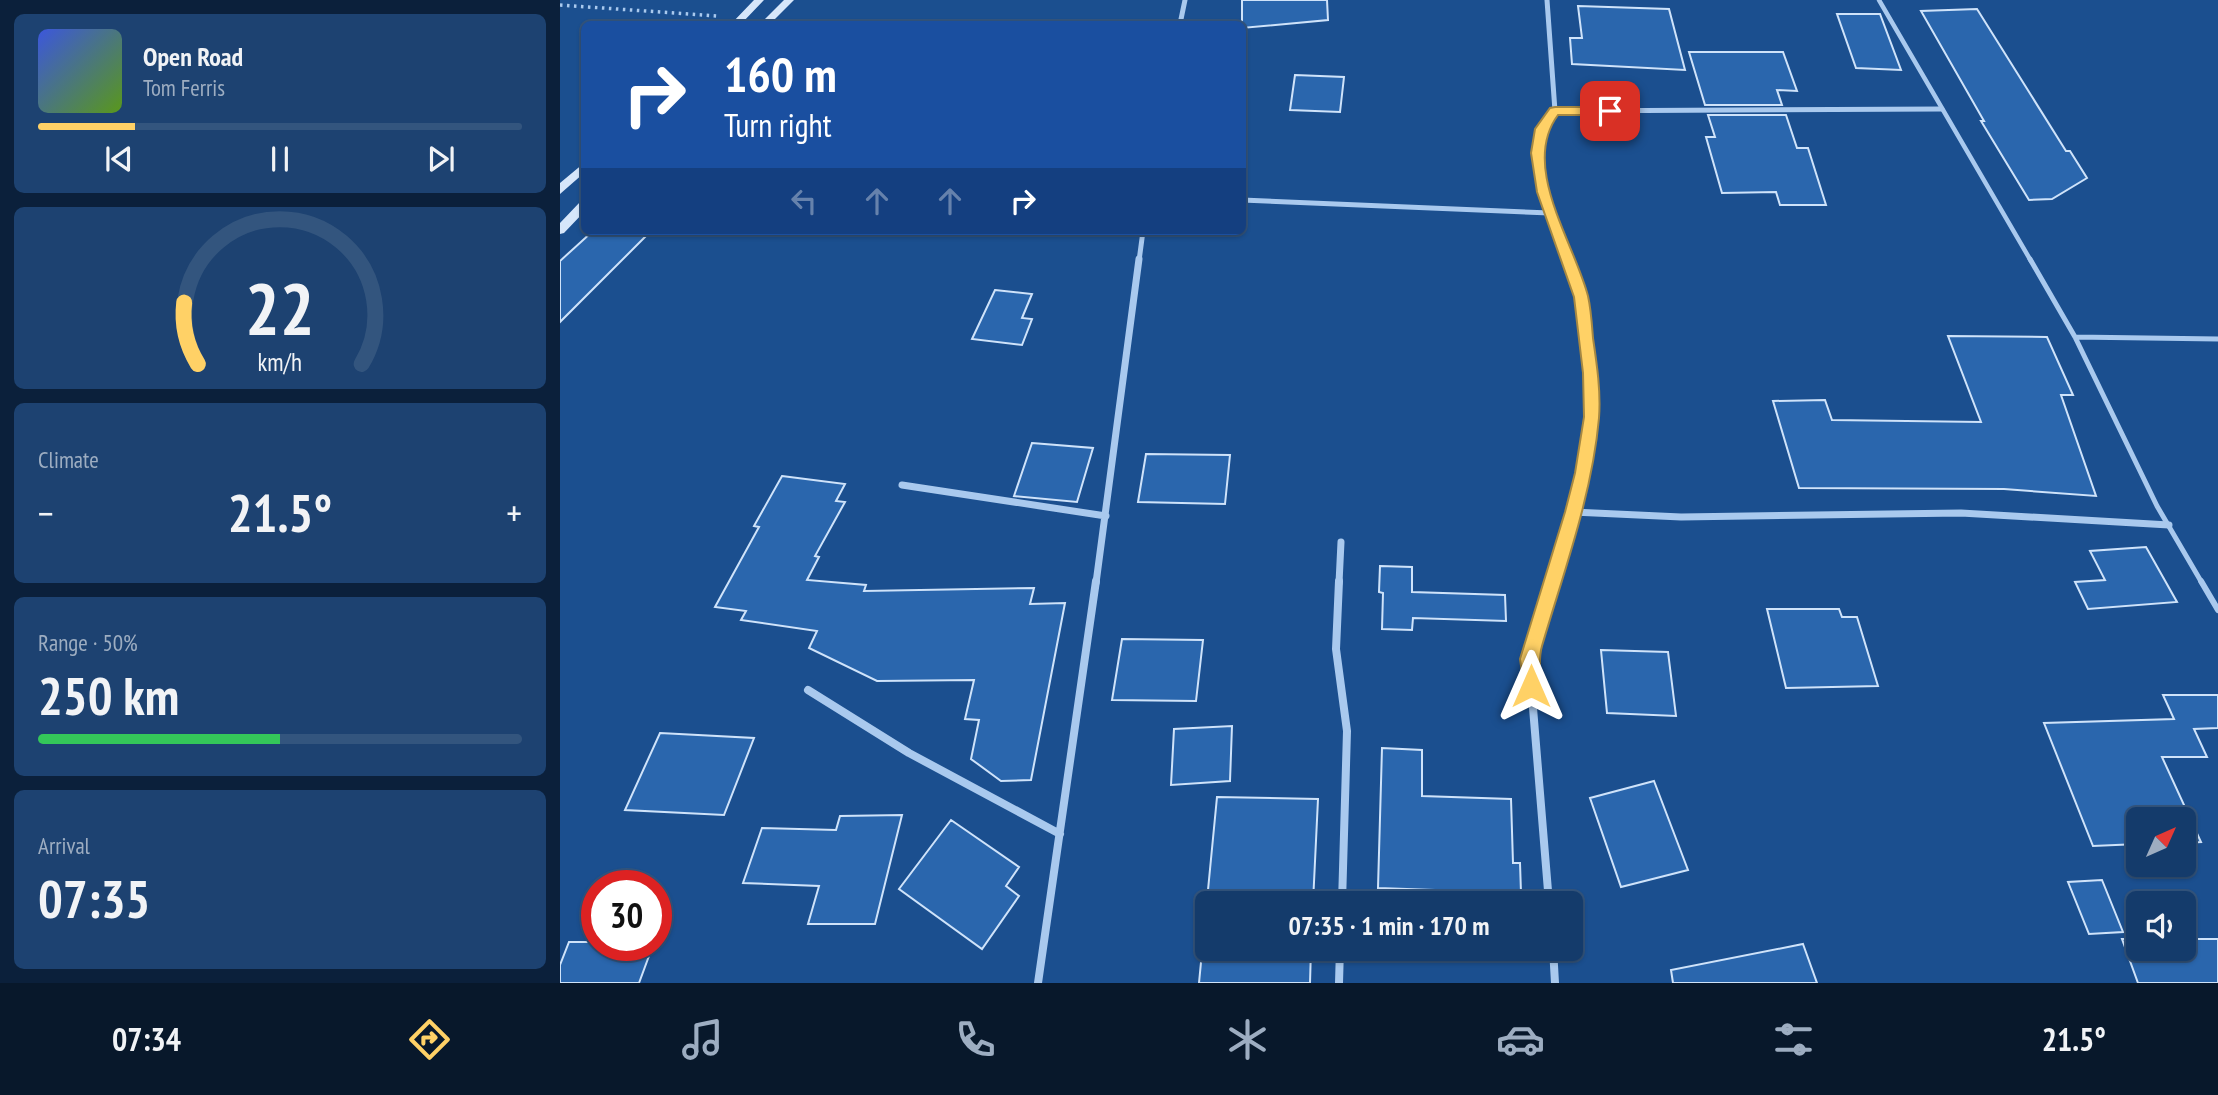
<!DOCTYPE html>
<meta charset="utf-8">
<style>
:root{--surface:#143b6b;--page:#1d4271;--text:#f1f3f6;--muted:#9dadc1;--line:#33557e;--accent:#ffd166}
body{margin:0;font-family:"PT Sans Narrow",sans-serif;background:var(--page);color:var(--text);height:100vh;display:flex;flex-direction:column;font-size:26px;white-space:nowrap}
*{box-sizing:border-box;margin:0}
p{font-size:23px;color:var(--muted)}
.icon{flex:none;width:38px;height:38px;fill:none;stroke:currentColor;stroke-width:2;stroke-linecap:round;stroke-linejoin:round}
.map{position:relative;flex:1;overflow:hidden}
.details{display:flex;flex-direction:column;gap:14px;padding:14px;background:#0b203b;width:560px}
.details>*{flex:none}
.top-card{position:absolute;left:21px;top:21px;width:665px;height:214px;border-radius:10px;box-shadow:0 2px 5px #0004,0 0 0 2px var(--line);background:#1a4fa0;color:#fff;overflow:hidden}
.needle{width:46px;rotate:45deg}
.fabs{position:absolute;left:1566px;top:807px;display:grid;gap:14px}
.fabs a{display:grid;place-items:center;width:70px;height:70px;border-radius:10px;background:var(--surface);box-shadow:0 2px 5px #0004,0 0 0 2px var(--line);font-size:35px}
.speed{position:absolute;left:21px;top:870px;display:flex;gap:14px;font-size:35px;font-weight:700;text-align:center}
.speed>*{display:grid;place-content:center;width:91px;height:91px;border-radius:50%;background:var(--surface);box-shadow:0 2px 5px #0004,0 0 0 2px var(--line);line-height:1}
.speed .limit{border:10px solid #d22;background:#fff;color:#111}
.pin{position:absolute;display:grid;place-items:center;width:60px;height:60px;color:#fff;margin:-30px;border-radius:14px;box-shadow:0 4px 10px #0006}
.me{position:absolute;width:77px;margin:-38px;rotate:0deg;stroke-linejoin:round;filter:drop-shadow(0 0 5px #0008)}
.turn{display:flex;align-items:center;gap:24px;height:147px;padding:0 28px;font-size:32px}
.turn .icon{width:91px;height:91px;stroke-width:2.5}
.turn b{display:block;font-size:49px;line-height:60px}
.lanes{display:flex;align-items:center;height:66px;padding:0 28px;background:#0003;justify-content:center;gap:35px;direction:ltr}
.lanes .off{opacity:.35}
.big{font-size:52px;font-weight:700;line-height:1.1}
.details .card{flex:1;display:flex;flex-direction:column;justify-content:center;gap:10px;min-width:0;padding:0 24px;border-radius:10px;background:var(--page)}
.details .dial{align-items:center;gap:0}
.dial svg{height:182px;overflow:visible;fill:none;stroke:var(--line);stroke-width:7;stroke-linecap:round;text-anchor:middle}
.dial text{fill:var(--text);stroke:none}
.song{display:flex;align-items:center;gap:21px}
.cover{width:84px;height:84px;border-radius:10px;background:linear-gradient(135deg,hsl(230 70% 55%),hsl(90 70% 35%))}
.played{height:7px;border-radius:4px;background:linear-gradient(90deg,var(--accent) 20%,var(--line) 20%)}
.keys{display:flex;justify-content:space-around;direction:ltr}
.heat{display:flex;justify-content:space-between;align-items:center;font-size:38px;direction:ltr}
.charge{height:10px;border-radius:5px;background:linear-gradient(90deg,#34c759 50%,var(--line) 0)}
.trip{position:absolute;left:635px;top:891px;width:388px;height:70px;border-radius:10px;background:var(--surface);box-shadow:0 2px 5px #0004,0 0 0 2px var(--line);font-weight:700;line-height:70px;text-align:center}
.tabs{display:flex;height:112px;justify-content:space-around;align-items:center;background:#08182b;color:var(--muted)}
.tabs .icon{width:49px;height:49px}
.tabs .on{color:var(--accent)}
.tabs b{font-size:32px;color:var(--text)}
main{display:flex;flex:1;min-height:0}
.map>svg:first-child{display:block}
.building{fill:#2a66ad;stroke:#cfe3fa;stroke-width:2}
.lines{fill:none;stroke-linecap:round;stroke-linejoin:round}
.path{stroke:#a9c9ee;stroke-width:3.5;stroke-dasharray:2.5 4.5;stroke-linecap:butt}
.lane-far2{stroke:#a9c9ee;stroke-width:4.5}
.lane-far1{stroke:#a9c9ee;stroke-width:5}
.lane{stroke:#a9c9ee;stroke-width:6}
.street-far2{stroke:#a9c9ee;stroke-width:5}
.street-far1{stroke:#a9c9ee;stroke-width:7}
.street{stroke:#a9c9ee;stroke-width:8}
.secondary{fill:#d6e6fa;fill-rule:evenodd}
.route{fill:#ffd166;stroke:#a68842;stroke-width:2}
</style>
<main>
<section class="details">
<div class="card">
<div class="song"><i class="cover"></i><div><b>Open Road</b><p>Tom Ferris</p></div></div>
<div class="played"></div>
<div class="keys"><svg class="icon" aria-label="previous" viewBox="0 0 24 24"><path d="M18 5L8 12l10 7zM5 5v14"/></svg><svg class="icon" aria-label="pause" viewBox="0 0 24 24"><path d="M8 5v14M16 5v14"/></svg><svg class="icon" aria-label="next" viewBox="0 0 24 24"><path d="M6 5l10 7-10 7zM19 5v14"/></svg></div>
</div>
<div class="card dial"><svg viewBox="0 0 100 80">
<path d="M14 69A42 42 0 1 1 86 69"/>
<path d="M14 69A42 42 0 0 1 8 42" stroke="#ffd166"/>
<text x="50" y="56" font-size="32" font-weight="700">22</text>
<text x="50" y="72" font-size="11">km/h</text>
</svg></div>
<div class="card"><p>Climate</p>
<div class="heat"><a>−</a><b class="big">21.5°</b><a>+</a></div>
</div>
<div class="card"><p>Range · 50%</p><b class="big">250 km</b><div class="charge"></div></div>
<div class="card"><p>Arrival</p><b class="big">07:35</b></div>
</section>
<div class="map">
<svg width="1658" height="983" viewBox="0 0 1658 983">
<rect width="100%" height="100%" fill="#1b4f8f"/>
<path class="building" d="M682 0H767L768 20 682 28Z
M1018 6 1109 9 1125 70 1012 64 1010 38H1022Z
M1417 9 1506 151H1510L1527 178 1492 199 1469 200 1421 121H1424L1361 11Z
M1277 14H1320L1341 70 1296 68Z
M1129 52H1223L1237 91 1217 90 1222 105H1145Z
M735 75 784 77 780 112 730 110Z
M1148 115H1226L1237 148H1248L1266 205H1220L1216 192 1162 193 1146 137H1155Z
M33 231H91L0 322V261Z
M435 290 472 294 462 318 472 319 462 345 412 339Z
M1388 336 1487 337 1513 395H1501L1536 496 1444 489 1239 488 1213 401 1265 400 1272 420 1421 422Z
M472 443 533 448 517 502 454 496Z
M586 454 670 455 665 504 578 502Z
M222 476 285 484 276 501 285 502 255 556 259 557 247 580 306 585 304 591 474 588 470 604 505 603 471 780 441 781 411 759 419 720 405 719 414 680 317 681 249 648 257 631 181 620 186 611 155 607 199 527 194 526Z
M1586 547 1617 602 1528 609 1515 582 1545 580 1530 551Z
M820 566 852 567V592L945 595 946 621 853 618 852 630 822 629 823 593 819 592Z
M1207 609H1279L1282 617H1297L1318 686 1226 688Z
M562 639 643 640 636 701 552 700Z
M1041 650 1108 652 1116 716 1047 713Z
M1603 695H1658V728L1634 729 1647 757H1602L1641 842 1624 843V819H1578V844L1533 846 1484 723 1614 719Z
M672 726 670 781 611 785 614 729Z
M100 733 194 738 164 815 65 810Z
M822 748 862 750V796L951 799 953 863H960L961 893 818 888Z
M1094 781 1128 870 1061 887 1030 798Z
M657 797 758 799 753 903H648V948H751L750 983H639Z
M342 815 315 924H248L259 886 183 883 202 828 276 830 280 816Z
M391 820 459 867 446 886 459 896 422 949 339 889Z
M1542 880 1563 932 1529 934 1508 882Z
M1562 939H1578V948H1624V939H1658V983H1578Z
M9 942H37V945H93L79 983H0V965Z
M1243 944 1257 983H1113L1111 970Z"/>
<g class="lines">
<path class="path" d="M0 5 157 16"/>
<path class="lane-far2" d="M1319 0 1471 261"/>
<path class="lane-far1" d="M1470 259 1515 337 1597 506 1642 583
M1515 337 1658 339"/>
<path class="lane" d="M1641 581 1658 610"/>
<path class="street-far2" d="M987 0 995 111 1382 109
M620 24 625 0
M995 111C957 157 991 213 1009 261
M682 200 990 213
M579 261 583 231"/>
<path class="street-far1" d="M1008 259C1039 340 1032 429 1013 512
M342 485 546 516
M536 583 579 259
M779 583 781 542
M992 583 1013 512 1121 517 1401 513 1609 525"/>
<path class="street" d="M779 581 776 649 787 731 782 903
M248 690 349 753 500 834
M989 903 969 659 992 581
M993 948 995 983
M478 983 536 581
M779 983 780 948"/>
<path class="secondary" d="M194 0H204L181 24H171Z
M224 0H234L210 24H200Z
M24 163V173L0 194V183Z
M24 201V212L4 233 0 234V223L20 202Z"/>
</g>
<path class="route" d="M995 107H1050L1056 111 1050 115H998C960 166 1014 242 1028 296 1031 309 1032 325 1033 338 1037 365 1041 392 1039 418 1032 496 1004 571 982 646 977 662 983 679 977 693L971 695 965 693 960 659 1005 512 1015 473 1024 417 1023 373 1014 297 977 192 971 153 975 129 990 108Z"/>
</svg>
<div class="fabs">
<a><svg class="needle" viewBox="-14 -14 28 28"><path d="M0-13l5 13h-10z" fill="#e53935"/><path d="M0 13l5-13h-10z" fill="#9dadc1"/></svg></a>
<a><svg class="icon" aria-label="sound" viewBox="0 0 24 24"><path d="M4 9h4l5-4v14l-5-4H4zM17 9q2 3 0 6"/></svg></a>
</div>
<div class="speed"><div class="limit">30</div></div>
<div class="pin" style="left:1050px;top:111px;background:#d93025"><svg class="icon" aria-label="arrive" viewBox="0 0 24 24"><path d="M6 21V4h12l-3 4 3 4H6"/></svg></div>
<svg class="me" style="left:971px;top:686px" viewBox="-20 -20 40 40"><path d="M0-17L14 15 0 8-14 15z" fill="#ffd166" stroke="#fff" stroke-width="4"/></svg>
<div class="trip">07:35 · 1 min · 170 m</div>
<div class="top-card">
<div class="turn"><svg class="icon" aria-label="right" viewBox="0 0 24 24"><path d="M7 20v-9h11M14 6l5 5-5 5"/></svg><div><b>160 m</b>Turn right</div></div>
<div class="lanes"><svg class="icon off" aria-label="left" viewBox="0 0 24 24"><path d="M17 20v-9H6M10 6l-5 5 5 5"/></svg><svg class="icon off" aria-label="ahead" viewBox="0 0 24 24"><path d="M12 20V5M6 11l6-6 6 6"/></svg><svg class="icon off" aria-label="ahead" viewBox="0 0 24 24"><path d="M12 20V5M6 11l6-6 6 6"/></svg><svg class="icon" aria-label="right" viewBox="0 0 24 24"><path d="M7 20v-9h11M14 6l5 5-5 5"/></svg></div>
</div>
</div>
</main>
<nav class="tabs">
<b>07:34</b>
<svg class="icon on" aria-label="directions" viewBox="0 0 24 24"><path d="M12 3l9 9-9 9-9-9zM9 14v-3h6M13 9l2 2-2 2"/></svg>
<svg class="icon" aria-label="music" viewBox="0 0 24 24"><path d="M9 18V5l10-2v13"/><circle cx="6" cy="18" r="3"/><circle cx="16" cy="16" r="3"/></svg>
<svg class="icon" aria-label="phone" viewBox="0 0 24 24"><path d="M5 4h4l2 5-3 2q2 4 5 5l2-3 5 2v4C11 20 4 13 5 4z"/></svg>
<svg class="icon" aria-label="climate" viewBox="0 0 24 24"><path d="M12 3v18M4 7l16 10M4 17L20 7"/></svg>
<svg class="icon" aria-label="car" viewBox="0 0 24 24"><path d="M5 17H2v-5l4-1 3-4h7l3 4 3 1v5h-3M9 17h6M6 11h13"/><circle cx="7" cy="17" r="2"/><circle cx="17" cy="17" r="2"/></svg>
<svg class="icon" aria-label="filters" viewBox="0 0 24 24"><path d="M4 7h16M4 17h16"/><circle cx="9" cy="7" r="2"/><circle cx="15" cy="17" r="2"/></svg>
<b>21.5°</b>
</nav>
